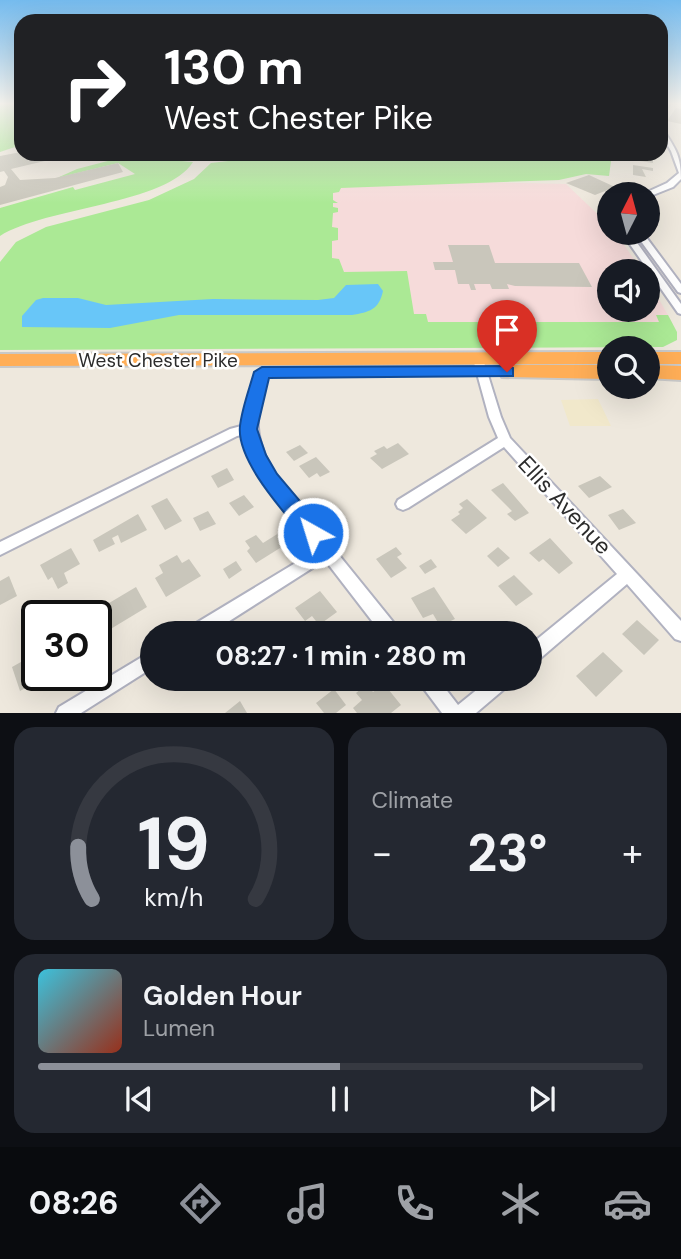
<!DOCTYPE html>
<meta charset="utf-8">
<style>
:root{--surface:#171b24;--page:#242831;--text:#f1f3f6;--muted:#9ea1a6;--line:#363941;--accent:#8c9099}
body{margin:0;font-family:"DM Sans",sans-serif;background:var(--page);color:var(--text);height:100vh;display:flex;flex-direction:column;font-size:26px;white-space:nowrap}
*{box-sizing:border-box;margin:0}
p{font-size:23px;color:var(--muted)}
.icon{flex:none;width:38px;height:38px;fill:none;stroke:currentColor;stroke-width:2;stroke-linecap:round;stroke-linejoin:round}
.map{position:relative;height:713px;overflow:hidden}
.side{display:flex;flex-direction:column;gap:14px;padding:14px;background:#0d0f14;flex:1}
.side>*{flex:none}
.top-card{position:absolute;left:14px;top:14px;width:654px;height:147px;border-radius:21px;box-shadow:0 7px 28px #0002;background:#202124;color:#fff;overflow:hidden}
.needle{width:46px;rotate:6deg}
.fabs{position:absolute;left:597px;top:182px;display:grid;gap:14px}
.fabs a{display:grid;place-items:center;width:63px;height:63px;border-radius:50%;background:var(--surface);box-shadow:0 7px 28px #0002;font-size:35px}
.speed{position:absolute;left:21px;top:600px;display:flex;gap:14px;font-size:35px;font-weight:700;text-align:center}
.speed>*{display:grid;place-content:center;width:91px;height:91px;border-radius:50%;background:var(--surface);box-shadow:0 7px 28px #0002;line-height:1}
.speed .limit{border:4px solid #111;border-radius:10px;background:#fff;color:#111}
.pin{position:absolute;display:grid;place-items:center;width:60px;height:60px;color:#fff;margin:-72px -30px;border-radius:50% 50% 50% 0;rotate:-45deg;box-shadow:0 0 7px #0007}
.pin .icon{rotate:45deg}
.me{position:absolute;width:77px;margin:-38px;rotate:321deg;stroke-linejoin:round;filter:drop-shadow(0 0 5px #0008)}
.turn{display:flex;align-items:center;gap:24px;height:147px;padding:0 35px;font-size:32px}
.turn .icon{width:91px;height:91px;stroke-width:2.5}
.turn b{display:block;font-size:49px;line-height:60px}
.big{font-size:52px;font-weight:700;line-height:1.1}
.side .widget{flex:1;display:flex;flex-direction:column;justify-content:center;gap:10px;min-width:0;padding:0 24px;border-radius:21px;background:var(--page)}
.side .dial{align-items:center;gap:0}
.dial svg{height:182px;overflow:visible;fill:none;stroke:var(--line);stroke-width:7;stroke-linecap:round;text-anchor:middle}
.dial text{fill:var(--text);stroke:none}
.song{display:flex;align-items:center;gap:21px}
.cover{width:84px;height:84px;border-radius:10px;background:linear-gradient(135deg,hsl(190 70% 55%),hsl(10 70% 35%))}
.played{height:7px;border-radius:4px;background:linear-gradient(90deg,var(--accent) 50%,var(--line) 50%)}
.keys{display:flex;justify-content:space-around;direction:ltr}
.heat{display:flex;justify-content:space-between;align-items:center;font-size:38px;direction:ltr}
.side .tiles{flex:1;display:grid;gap:14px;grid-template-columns:1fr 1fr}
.widget:last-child{grid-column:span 2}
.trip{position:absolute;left:140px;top:621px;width:402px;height:70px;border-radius:35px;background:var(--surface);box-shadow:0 7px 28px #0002;font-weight:700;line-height:70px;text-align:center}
.dock{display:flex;height:112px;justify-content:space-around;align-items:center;background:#090b0e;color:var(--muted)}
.dock .icon{width:49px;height:49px}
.dock .selected{color:var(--accent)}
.dock b{font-size:32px;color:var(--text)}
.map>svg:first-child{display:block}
.education{fill:#f1e8cb}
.medical{fill:#f6dbda}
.green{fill:#abe995}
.water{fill:#68c6f8}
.building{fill:#c9c6bb}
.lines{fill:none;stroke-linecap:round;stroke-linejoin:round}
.street-casing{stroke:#b1b2c0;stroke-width:4}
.highway-casing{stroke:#c8c8c8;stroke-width:4}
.street{fill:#fff;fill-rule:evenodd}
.highway{fill:#ffae57;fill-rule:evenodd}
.route{fill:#1a73e8;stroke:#114b97;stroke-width:2}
.labels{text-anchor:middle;stroke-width:5;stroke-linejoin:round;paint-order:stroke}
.street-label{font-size:19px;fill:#2c2c2c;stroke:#fff}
.near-street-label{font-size:23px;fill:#2c2c2c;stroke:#fff}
</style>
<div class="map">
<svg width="681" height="713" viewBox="0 0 681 713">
<rect width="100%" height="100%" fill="#eee8dd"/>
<path class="education" d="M598 399 611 426H570L561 400Z"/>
<path class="medical" d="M378 180 566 184 609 225V233H616L642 271H609V310H648V280L673 324H404L305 276 326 188Z"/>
<path class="green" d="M0 103H21V145L0 152Z
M287 154H612L609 176 586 174 559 180 341 188 339 192 333 193V200L338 203H333V207L338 208V212L333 213 332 227 338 228V240L332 241V258L339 259 344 272 407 271 414 314H426L428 322H659L656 315H668L677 332V340L663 347 0 350V262L16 242 46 227 149 200 194 179 211 163Z
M127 156 193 162C167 204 46 207 0 236V208L73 187 75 190 135 174 118 163 57 178 77 169Z"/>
<path class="water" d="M378 284 383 291C379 310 369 312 352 315H179L110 328 22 327V316L36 300 43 298H78L106 305 213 299 318 300 334 298 346 285Z"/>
<path class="building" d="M676 108 681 109V124L667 121Z
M21 152 70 155 11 169 20 180 55 178 118 163 123 172 0 205V187L5 185 8 177 4 171 0 172V156Z
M634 154H648L647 159 653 160V163L633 160Z
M633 165 653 168V171L642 169 646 177 633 175Z
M589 175 615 187 595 195 566 183Z
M448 245H489L495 263H579L592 287 515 286 507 284 509 289H492L490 284H474L476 290H471L469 284H458L455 270H435L433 262H453Z
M398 443 409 454 382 469 370 458 377 454 374 451 384 446 387 449Z
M300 445 308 453 294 461 286 452Z
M316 457 330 472 320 477 317 473 309 478 299 466Z
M227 468 234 480 218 488 211 476Z
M600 476 612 487 589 498 578 486Z
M503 483 529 513 515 521 507 514 512 511 491 490Z
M244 495 254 507 239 516 229 503Z
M167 498 182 521 165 530 151 506Z
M467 499 487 518 466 534 451 520 460 514 458 512 463 508 459 504Z
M623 509 636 523 619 530 608 515Z
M208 511 216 524 200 531 193 518Z
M138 514 147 530 121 543 118 535 112 538 115 544 99 552 93 540Z
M279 533 288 543 256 563 247 551 250 548 245 541 256 535 263 543Z
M550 538 573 563 559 574 543 559 539 562 529 553Z
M396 547 402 554 397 557 407 568 391 578 376 559Z
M498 547 510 558 498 567 487 556Z
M71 548 80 564 64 573 68 583 58 589 52 577 48 580 40 565Z
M177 555 182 563 189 559 201 576 166 597 155 578 163 573 159 565Z
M431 559 437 567 425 574 419 566Z
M236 561 242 570 229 579 223 569Z
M514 575 533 594 516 606 498 586Z
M9 576 17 596 0 605V581Z
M136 587 147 607 104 633 94 612Z
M434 587 455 619 440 626 433 614 423 618 411 598Z
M320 591 337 612 319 625 312 616 305 621 295 608Z
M637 620 659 640 644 655 622 634Z
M603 652 623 671 596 697 576 676Z
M37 653V676H47L20 691 12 667Z
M367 684 373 692 384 684 401 705 391 713H357L353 708 362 700 356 693Z
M334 689 346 705 336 713H324L316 703Z
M240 701 247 713H225Z"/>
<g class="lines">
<defs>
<path id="street" d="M665 103H670L664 111 662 112V107Z
M662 130 664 131C676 149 681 157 681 179L673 187 648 197 645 193 667 183 679 173 671 151 662 136Z
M622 233H630L681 304V314L678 313Z
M635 233H643L681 284V293L678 292Z
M478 356 483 359 501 417 510 438 681 621V641L675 639 627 584 536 662 530 664V645L617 574 504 447 408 508 403 510 398 508 396 504 398 500 498 438 489 417 473 359Z
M262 368 267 372C256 419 251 432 275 476L398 628 400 634H382L325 560 209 634H186L188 628 317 550C290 515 252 479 246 434L237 436 0 555V542L230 429 245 425 248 404 257 372Z
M152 651V668L81 713H56L59 707Z
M419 679H438L458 705 490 679H511L509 685 476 713H442L421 685Z"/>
<path id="highway" d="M609 352V364L0 366V354Z
M648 352H681V364H648Z
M509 365H609V379L502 377 499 372 502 367Z
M648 365 681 366V380L648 378Z"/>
</defs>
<use href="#street" class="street-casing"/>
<use href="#highway" class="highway-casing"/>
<use href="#street" class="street"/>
<use href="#highway" class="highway"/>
</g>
<linearGradient id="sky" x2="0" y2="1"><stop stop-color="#75bbee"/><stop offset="0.51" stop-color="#f7f5f0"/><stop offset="1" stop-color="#f7f5f0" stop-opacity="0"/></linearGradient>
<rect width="681" height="203" fill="url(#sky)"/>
<path class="route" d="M507 366 513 368V376L269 378 257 429 266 455 277 474 321 526 324 533 321 539 313 542 306 539C285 513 236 461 240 426 242 408 249 390 254 372L262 367Z"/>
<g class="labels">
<g class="street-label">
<text x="158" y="367">West Chester Pike</text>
</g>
<g class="near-street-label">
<text transform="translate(565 505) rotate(47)" y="8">Ellis Avenue</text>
</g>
</g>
</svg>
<div class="fabs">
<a><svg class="needle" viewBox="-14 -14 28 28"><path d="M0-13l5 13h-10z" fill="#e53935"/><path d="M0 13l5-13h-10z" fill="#9ea1a6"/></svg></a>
<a><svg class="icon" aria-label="sound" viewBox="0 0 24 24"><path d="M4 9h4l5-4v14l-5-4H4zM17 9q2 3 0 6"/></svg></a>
<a><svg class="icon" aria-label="search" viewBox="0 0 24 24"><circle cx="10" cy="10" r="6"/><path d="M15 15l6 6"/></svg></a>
</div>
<div class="speed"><div class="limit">30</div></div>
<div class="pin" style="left:507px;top:372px;background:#d93025"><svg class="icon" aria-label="arrive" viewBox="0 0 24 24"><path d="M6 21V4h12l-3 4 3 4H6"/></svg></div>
<svg class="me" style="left:313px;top:533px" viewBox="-20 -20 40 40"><circle r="17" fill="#1a73e8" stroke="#fff" stroke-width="3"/><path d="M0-11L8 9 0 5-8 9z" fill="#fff"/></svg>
<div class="trip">08:27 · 1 min · 280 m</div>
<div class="top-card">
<div class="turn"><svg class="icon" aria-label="right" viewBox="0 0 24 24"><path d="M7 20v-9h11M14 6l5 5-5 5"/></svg><div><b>130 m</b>West Chester Pike</div></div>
</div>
</div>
<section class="side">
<div class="tiles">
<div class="widget dial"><svg viewBox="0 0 100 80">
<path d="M14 69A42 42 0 1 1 86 69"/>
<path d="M14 69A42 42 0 0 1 8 46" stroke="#8c9099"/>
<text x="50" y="56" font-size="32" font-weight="700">19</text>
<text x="50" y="72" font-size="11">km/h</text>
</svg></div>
<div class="widget"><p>Climate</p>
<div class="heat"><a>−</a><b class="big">23°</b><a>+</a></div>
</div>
<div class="widget">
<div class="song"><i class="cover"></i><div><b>Golden Hour</b><p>Lumen</p></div></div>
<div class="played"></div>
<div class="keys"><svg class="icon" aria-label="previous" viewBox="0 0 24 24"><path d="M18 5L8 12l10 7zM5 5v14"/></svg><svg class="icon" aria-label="pause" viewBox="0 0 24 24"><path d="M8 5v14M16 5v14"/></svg><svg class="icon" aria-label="next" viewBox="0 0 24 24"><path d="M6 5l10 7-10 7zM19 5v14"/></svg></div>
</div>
</div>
</section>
<nav class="dock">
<b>08:26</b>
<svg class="icon selected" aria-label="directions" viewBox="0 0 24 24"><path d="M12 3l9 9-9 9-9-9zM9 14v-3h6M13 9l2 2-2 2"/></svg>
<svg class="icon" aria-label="music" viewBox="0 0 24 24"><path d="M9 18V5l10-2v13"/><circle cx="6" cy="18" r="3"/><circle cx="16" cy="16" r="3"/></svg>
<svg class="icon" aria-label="phone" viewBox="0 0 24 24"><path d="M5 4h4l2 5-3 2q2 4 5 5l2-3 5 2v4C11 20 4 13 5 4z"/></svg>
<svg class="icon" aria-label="climate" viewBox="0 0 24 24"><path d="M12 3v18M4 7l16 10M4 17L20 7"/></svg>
<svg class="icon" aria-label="car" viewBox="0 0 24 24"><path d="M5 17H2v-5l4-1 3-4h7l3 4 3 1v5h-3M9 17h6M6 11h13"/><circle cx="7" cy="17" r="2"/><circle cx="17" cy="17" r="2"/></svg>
</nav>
